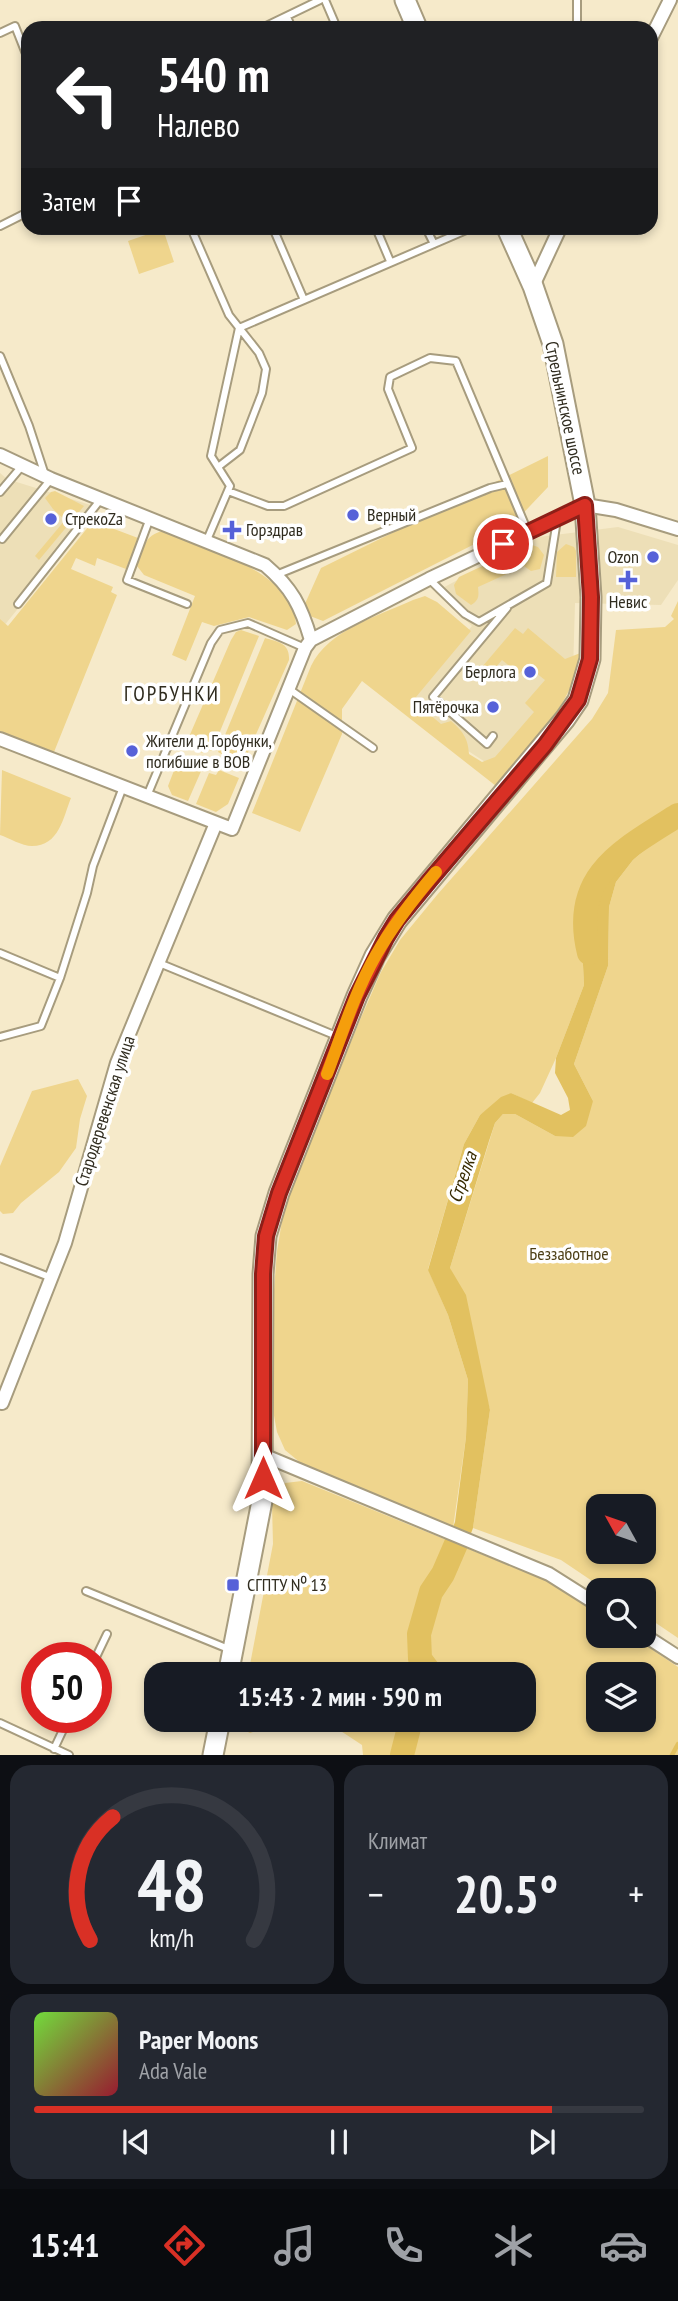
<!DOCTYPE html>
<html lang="ru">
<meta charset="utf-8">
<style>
:root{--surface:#171b24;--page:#242831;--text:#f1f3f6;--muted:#9ea1a6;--line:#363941;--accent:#d93025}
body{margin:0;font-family:"PT Sans Narrow",sans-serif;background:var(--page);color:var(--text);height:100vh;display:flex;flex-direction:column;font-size:26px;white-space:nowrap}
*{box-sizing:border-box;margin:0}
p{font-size:23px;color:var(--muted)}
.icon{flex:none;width:38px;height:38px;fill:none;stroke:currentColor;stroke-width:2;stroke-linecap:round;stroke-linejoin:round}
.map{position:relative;height:1755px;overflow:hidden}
.panel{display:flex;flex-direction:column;gap:10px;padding:10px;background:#0d0f14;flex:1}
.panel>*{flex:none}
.guide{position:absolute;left:21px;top:21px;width:637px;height:214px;border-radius:21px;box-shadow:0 4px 10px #0003;background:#202124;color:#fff;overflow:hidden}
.needle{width:46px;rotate:310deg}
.controls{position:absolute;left:586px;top:1494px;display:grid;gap:14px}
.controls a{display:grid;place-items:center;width:70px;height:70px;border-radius:14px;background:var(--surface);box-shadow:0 4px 10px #0003;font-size:35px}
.speed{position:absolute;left:21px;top:1642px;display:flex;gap:14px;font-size:35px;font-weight:700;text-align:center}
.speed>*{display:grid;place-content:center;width:91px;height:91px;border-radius:50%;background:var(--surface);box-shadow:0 4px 10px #0003;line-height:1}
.speed .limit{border:10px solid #d22;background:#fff;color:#111}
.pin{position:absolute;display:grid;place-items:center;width:60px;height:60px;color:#fff;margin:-30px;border:4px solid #fff;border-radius:50%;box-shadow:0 2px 7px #0007}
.me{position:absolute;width:77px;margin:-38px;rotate:0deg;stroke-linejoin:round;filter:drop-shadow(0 0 5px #0008)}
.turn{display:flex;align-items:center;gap:24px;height:147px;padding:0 21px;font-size:32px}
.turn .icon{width:91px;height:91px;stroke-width:2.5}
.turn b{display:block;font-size:49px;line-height:60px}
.then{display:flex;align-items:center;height:66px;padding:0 21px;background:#0003;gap:14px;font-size:26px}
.big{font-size:52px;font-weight:600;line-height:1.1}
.panel .tile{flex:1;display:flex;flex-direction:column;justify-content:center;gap:10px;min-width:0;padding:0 24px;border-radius:21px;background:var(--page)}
.panel .dial{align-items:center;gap:0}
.dial svg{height:182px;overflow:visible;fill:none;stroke:var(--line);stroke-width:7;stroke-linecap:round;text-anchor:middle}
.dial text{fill:var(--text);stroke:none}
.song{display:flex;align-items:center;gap:21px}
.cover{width:84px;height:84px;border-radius:10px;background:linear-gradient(135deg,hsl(100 70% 55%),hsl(350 70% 35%))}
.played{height:7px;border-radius:4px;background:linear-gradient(90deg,var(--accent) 85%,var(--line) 85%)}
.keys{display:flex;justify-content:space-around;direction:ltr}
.heat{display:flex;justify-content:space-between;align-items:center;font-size:38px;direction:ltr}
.panel .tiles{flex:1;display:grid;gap:10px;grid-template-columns:1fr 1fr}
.tile:last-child{grid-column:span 2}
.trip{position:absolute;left:144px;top:1662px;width:392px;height:70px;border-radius:21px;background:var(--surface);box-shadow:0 4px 10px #0003;font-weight:600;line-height:70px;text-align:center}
.tab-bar{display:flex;height:112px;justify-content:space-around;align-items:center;background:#090b0e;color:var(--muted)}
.tab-bar .icon{width:49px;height:49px}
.tab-bar .active{color:var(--accent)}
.tab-bar b{font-size:32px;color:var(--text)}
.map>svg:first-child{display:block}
.built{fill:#eddfb7}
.green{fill:#efd58d;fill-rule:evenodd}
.water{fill:#e2c160}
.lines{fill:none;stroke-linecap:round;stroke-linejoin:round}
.stream{stroke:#e2c160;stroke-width:4.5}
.river{stroke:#e2c160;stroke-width:24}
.lane-casing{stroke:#a79c7e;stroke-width:10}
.street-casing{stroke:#a79c7e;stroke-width:16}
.secondary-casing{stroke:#a79c7e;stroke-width:23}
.lane{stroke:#fff;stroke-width:6}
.street{stroke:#fff;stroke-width:12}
.secondary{stroke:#fff;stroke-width:19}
.route-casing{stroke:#8d1f18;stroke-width:18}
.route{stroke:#d93025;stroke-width:12}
.slow{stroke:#f59e0b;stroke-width:12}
.poi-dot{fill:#5661d8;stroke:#fff;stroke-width:2.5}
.labels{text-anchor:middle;stroke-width:7;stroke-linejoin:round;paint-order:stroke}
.street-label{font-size:18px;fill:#302c1f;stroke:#fff}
.poi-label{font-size:18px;fill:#302c1f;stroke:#fff;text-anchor:start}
.park-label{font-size:18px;fill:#4d3f16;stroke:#fff}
.water-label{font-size:19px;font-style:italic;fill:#372a00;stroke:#fff}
.quarter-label{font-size:21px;letter-spacing:2px;fill:#302c1f;stroke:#fff}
</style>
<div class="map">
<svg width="678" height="1755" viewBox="0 0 678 1755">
<rect width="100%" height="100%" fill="#f6eaca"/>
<path class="built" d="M0 473 7 479 100 508 3 627 0 624Z
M618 527 678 545V580L661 605 575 603 573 672 496 769 402 708 472 626 435 592 539 537Z"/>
<path class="green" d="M163 229 174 262 139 274 128 241Z
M548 456V487L512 525 323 621 310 616 304 606 321 568Z
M55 491 84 506 39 560 35 556 65 520 53 509 45 498 51 492Z
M93 521 138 538 126 569 97 558 95 566 76 558 71 569 113 587 111 592 117 595 54 752 0 732V619L8 626Z
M163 531C204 548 293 571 296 624L287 630 249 617 214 626 202 622 186 661 172 655 195 596 144 575 137 566C143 549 144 535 163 531Z
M529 544 538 547 544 555 540 569 531 571 524 566 478 587C479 596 479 600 471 605L456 594 454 585 459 577Z
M566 544 574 547 576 551V577H556L557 552Z
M425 596 437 602 471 631 416 697 423 703V709L441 724 451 721C462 731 468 737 469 754L482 762 495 757 534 712 525 703 545 680 527 666 519 674 502 660 490 674 482 667 515 628 523 634 528 628 565 659 583 652C571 706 531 746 496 786L362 681 342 709V734L300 832 252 813 311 666C328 630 378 616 413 600Z
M678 601V807L636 832 582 945 584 985 556 1058 540 1093 532 1103 511 1093 480 1115 464 1144 428 1269 448 1315 468 1380 466 1437 453 1528 322 1474 302 1464 285 1450 277 1432 273 1410V1303L277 1251 285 1203 360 1020 381 972 400 940 437 895 592 719 608 693 616 630 665 627 674 619 671 616Z
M241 630 259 636 212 751 206 749 203 753 185 746 231 640 236 632Z
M265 638C278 642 290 643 289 660L241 768 223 761 225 756 218 752Z
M180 755 199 762 197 767 202 769 188 801 172 795 168 786Z
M2 770 71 798C63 818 59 846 32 846 22 846 9 838 0 835Z
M219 770 239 778 228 804 216 812 196 804 209 773 216 775Z
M678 829V1638L644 1615V1591H607L561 1560 473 1528 490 1410 450 1268 495 1123 503 1114H515L555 1136 593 1101 574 1064 608 966 609 907 616 882 633 860 657 839ZM598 1507H644V1552H598Z
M78 1079 87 1096 80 1119 76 1148 59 1172 21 1203 13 1213 3 1214 0 1211V1166L32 1091Z
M302 1481 552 1583 598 1614V1636H632L678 1667V1755H363L362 1745 324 1720H523V1675H248L273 1544 272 1505 285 1483ZM598 1675H644V1720H598Z
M239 1720H287L250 1733 238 1727Z"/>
<path class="water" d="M678 807V829L657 839 633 860 616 882 609 907 608 966 574 1064 593 1101 586 1126 573 1137 555 1136 515 1114H503L495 1123 489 1141 450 1268 466 1295 490 1410 473 1528 457 1571 443 1574 445 1548 455 1522 466 1437 468 1380 448 1315 428 1270 464 1144 480 1115 501 1097 511 1093 561 1115 570 1110 568 1098 555 1073 556 1058 584 985 582 945 586 905 602 873 636 832Z"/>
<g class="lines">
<path class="stream" d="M672 1755 678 1744"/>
<path class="river" d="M589 953C570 876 621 851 678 815
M432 1675 420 1659 419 1634 431 1592 443 1574 456 1544
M402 1755 411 1720"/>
<defs>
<path id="lane" d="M325 0 337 28
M577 0V28
M287 17 292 28
M262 28 320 0
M0 33 15 26 28 59
M0 226 28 212
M191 228 229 315 259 353 266 369 262 393 240 450 218 467
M273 228 304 300
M376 228 390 261
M426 228 434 244
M239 328 471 228
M0 356 29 426 45 475
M228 491 268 506H284L412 448 388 389 390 377 430 358 456 361 528 532
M0 492 22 466
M150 518 127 580 187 604
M2 539 51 479
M207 540 230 486 211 456 239 328
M276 575 490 488 507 484
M429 579 465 614 479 622 547 583 557 520
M18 604 101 499
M289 689 373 748
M493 736 487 744 433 697 507 608
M147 796 211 643 220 630 248 623 305 648
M0 953 60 978
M159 963 339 1037
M0 1037 41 1026 60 978 87 893 93 866 123 787
M0 1258 52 1278
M86 1591 231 1650
M96 1657 107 1634
M0 1723 69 1755
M54 1749 69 1717"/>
<path id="street" d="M651 38 670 0
M533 286 560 228
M0 455 51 479 265 565C292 588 301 606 311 640
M0 739 232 829 305 648 311 640 429 579 585 505 616 510 678 529
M2 1403 65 1243 117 1063 216 823
M263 1455 549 1574 598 1605
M644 1635 678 1657"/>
<path id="secondary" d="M405 0 417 28
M228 1675 262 1501 263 1274 266 1236 279 1193 357 996 375 956 397 920 565 719 578 700 590 659 591 597 585 505 553 344 533 286 507 228
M213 1755 220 1720"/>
</defs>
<use href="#lane" class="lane-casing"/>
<use href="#street" class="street-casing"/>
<use href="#secondary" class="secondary-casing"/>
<use href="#lane" class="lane"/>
<use href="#street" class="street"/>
<use href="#secondary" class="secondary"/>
</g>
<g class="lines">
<defs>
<path id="route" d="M263 1478V1274L266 1236 279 1193 357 996 386 938 397 920 430 880 545 745 578 700 590 659 591 597 585 505 503 544"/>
</defs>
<use href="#route" class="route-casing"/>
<use href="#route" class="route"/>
<path class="slow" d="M327 1074C342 1034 355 992 376 955 393 925 414 898 436 872"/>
</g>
<g class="poi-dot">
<circle cx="353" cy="515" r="7"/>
<circle cx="51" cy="519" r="7"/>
<path d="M228.5 519.5h7v7h7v7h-7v7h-7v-7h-7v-7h7z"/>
<circle cx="653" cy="557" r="7"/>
<path d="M624.5 569.5h7v7h7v7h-7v7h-7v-7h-7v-7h7z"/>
<circle cx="530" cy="672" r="7"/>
<circle cx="493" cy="707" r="7"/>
<circle cx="132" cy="751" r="7"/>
<rect x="226" y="1578" width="14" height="14" rx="3.5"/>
</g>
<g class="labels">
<g class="street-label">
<text transform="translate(565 408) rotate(78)" y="6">Стрельнинское шоссе</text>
<text transform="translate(105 1111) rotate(-72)" y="6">Стародеревенская улица</text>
</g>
<g class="poi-label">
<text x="367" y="521">Верный</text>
<text x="65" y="525">СтрекоZа</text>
<text x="246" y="536">Горздрав</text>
<text x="639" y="563" text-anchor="end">Ozon</text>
<text x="628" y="608" text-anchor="middle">Невис</text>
<text x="516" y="678" text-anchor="end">Берлога</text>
<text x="479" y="713" text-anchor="end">Пятёрочка</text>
<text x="146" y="747">Жители д. Горбунки,<tspan x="146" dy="21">погибшие в ВОВ</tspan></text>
<text x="247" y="1591">СГПТУ N⁰ 13</text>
</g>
<g class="park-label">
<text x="569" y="1260">Беззаботное</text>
</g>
<g class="water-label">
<text transform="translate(462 1177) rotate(-71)" y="7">Стрелка</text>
</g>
<g class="quarter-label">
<text x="172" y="701">ГОРБУНКИ</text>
</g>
</g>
</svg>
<div class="controls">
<a><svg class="needle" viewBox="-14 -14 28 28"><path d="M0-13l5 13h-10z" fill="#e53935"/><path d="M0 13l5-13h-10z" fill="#9ea1a6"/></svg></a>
<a><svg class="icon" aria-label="search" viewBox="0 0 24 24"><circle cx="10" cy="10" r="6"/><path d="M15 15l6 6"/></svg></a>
<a><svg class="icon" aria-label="layers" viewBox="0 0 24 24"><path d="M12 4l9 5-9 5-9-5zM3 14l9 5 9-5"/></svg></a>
</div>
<div class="speed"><div class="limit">50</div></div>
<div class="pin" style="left:503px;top:544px;background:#d93025"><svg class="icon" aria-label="arrive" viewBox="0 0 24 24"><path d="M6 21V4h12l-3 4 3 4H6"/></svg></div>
<svg class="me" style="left:263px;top:1478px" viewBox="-20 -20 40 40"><path d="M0-17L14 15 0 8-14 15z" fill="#d93025" stroke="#fff" stroke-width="4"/></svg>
<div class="trip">15:43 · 2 мин · 590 m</div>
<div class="guide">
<div class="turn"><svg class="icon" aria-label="left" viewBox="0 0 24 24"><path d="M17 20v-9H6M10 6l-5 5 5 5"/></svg><div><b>540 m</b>Налево</div></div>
<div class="then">Затем<svg class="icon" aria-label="arrive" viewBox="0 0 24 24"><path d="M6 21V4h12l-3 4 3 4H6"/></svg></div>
</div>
</div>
<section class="panel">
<div class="tiles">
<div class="tile dial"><svg viewBox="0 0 100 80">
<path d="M14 69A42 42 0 1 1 86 69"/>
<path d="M14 69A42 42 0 0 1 24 15" stroke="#d93025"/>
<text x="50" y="56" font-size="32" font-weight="700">48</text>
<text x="50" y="72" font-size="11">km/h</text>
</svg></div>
<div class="tile"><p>Климат</p>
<div class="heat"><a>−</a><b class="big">20.5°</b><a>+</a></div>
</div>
<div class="tile">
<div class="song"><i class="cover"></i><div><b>Paper Moons</b><p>Ada Vale</p></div></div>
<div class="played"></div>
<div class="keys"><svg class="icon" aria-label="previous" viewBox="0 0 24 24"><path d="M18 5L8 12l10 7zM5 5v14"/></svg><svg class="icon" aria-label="pause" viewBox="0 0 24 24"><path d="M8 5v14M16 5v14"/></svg><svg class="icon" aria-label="next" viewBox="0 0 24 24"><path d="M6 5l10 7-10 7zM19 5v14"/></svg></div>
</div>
</div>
</section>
<nav class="tab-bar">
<b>15:41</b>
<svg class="icon active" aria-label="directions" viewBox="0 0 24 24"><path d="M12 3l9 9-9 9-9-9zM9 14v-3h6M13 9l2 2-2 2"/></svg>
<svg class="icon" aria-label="music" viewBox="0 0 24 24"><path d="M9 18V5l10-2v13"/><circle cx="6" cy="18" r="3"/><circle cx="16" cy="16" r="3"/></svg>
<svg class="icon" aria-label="phone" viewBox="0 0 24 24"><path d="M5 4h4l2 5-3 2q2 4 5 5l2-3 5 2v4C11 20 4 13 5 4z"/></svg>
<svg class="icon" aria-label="climate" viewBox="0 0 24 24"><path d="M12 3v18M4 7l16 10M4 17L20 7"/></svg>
<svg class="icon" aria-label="car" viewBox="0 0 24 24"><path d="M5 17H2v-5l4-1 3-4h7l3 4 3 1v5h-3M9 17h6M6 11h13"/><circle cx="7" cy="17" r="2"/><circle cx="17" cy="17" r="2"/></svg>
</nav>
